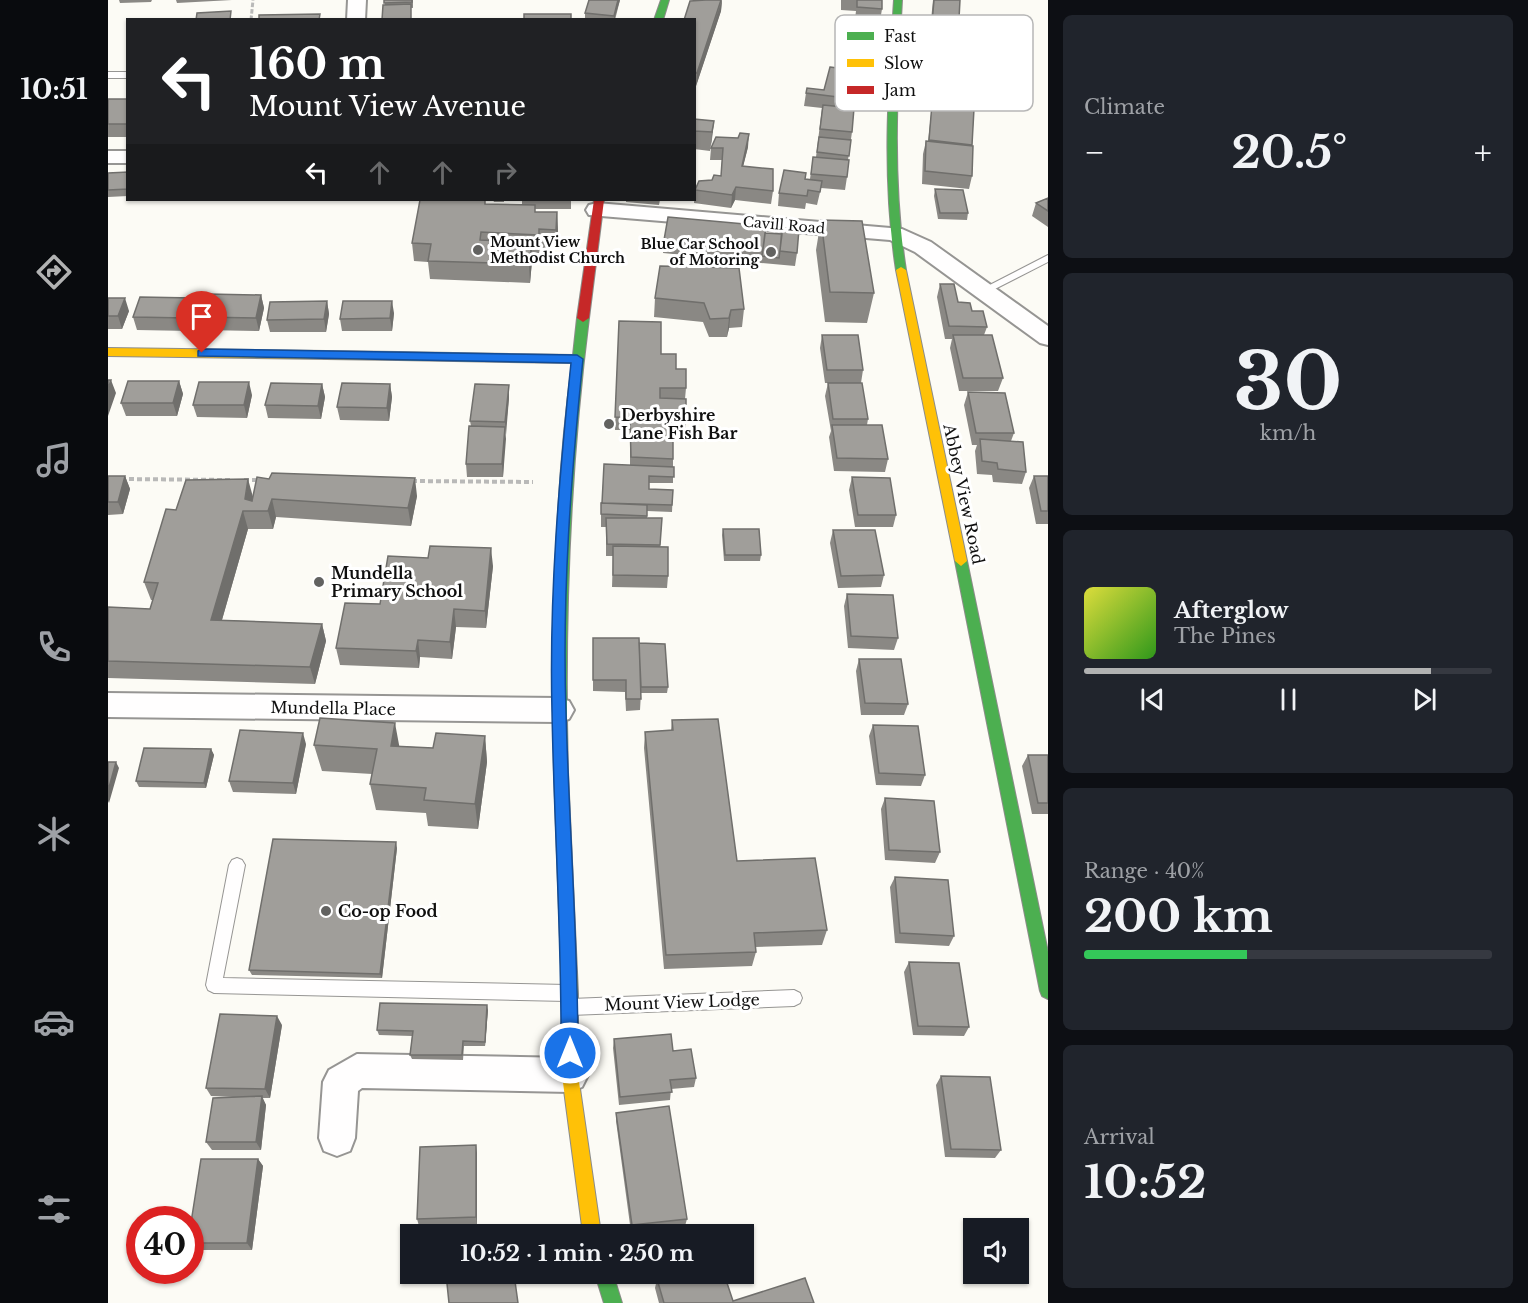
<!DOCTYPE html>
<meta charset="utf-8">
<style>
:root{--surface:#171b24;--page:#20242c;--text:#f1f3f6;--muted:#9ea1a6;--line:#363941;--accent:#b1b2b2}
body{margin:0;font-family:"Libre Baskerville",serif;background:var(--page);color:var(--text);height:100vh;display:flex;flex-direction:column;font-size:22px;white-space:nowrap}
*{box-sizing:border-box;margin:0}
p{font-size:20px;color:var(--muted)}
.icon{flex:none;width:33px;height:33px;fill:none;stroke:currentColor;stroke-width:2;stroke-linecap:round;stroke-linejoin:round}
.map{position:relative;flex:1;overflow:hidden}
.panel{display:flex;flex-direction:column;gap:15px;padding:15px;background:#0d0f14;width:480px}
.panel>*{flex:none}
.banner{position:absolute;left:18px;top:18px;width:570px;height:183px;border-radius:0px;box-shadow:0 2px 4px #0004;background:#202124;color:#fff;overflow:hidden}
.controls{position:absolute;left:855px;top:1218px;display:grid;gap:12px}
.controls a{display:grid;place-items:center;width:66px;height:66px;border-radius:0px;background:var(--surface);box-shadow:0 2px 4px #0004;font-size:30px}
.speed{position:absolute;left:18px;top:1206px;display:flex;gap:12px;font-size:30px;font-weight:700;text-align:center}
.speed>*{display:grid;place-content:center;width:78px;height:78px;border-radius:50%;background:var(--surface);box-shadow:0 2px 4px #0004;line-height:1}
.speed .limit{border:9px solid #d22;background:#fff;color:#111}
.pin{position:absolute;display:grid;place-items:center;width:51px;height:51px;color:#fff;margin:-62px -26px;border-radius:50% 50% 50% 0;rotate:-45deg;box-shadow:0 0 6px #0007}
.pin .icon{rotate:45deg}
.me{position:absolute;width:66px;margin:-33px;rotate:0deg;stroke-linejoin:round;filter:drop-shadow(0 0 4px #0008)}
.turn{display:flex;align-items:center;gap:21px;height:126px;padding:0 24px;font-size:27px}
.turn .icon{width:78px;height:78px;stroke-width:2.5}
.turn b{display:block;font-size:42px;line-height:51px}
.lanes{display:flex;align-items:center;height:57px;padding:0 24px;background:#0003;justify-content:center;gap:30px;direction:ltr}
.lanes .off{opacity:.35}
.big{font-size:45px;font-weight:700;line-height:1.1}
.panel .widget{flex:1;display:flex;flex-direction:column;justify-content:center;gap:9px;min-width:0;padding:0 21px;border-radius:9px;background:var(--page)}
.panel .dial{align-items:center;gap:0}
.dial b{font-size:78px;line-height:1}
.song{display:flex;align-items:center;gap:18px}
.cover{width:72px;height:72px;border-radius:9px;background:linear-gradient(135deg,hsl(60 70% 55%),hsl(110 70% 35%))}
.played{height:6px;border-radius:3px;background:linear-gradient(90deg,var(--accent) 85%,var(--line) 85%)}
.keys{display:flex;justify-content:space-around;direction:ltr}
.heat{display:flex;justify-content:space-between;align-items:center;font-size:33px;direction:ltr}
.charge{height:9px;border-radius:4px;background:linear-gradient(90deg,#34c759 40%,var(--line) 0)}
.trip{position:absolute;left:292px;top:1224px;width:354px;height:60px;border-radius:0px;background:var(--surface);box-shadow:0 2px 4px #0004;font-weight:700;line-height:60px;text-align:center}
main{display:flex;flex:1;min-height:0}
.tabs{display:flex;flex-direction:column;width:108px;justify-content:space-around;align-items:center;background:#090b0e;color:var(--muted)}
.tabs .icon{width:42px;height:42px}
.tabs .selected{color:var(--accent)}
.tabs b{font-size:27px;color:var(--text)}
.map>svg:first-child{display:block}
.lines{fill:none;stroke-linecap:round;stroke-linejoin:round}
.lane-casing{stroke:#969593;stroke-width:2}
.street-casing{stroke:#969593;stroke-width:4}
.fast-casing{stroke:#8c8c89;stroke-width:2}
.slow-casing{stroke:#8c8c89;stroke-width:2}
.jam-casing{stroke:#8c8c89;stroke-width:2}
.path-far1{stroke:#b9b9b8;stroke-width:3;stroke-dasharray:4.5 2;stroke-linecap:butt}
.path{stroke:#b9b9b8;stroke-width:4;stroke-dasharray:5 3;stroke-linecap:butt}
.lane{fill:#fffefe;fill-rule:evenodd}
.street{fill:#fffefe;fill-rule:evenodd}
.fast{fill:#4caf50;fill-rule:evenodd}
.slow{fill:#ffc107;fill-rule:evenodd}
.jam{fill:#c62828;fill-rule:evenodd}
.wall{fill:#8a8884}
.shaded-wall{fill:#706f6c}
.building{fill:#a09e9a;stroke:#706f6c;stroke-width:1.5}
.route{fill:#1a73e8;stroke:#114b97;stroke-width:1.5}
.poi-dot{fill:#626260;stroke:#fff;stroke-width:2}
.labels{text-anchor:middle;stroke-width:6;stroke-linejoin:round;paint-order:stroke}
.far-street-label{font-size:14px;fill:#0f0f0f;stroke:#fff}
.far-poi-label{font-size:14px;font-weight:bold;fill:#0f0f0f;stroke:#fff;text-anchor:start}
.poi-label{font-size:16px;font-weight:bold;fill:#0f0f0f;stroke:#fff;text-anchor:start}
.street-label{font-size:16px;fill:#0f0f0f;stroke:#fff}
.key{fill:#fff;stroke:#b7b7b7;stroke-width:1.5}
.key-label{font-size:16px;fill:#0f0f0f}
</style>
<main>
<nav class="tabs">
<b>10:51</b>
<svg class="icon selected" aria-label="directions" viewBox="0 0 24 24"><path d="M12 3l9 9-9 9-9-9zM9 14v-3h6M13 9l2 2-2 2"/></svg>
<svg class="icon" aria-label="music" viewBox="0 0 24 24"><path d="M9 18V5l10-2v13"/><circle cx="6" cy="18" r="3"/><circle cx="16" cy="16" r="3"/></svg>
<svg class="icon" aria-label="phone" viewBox="0 0 24 24"><path d="M5 4h4l2 5-3 2q2 4 5 5l2-3 5 2v4C11 20 4 13 5 4z"/></svg>
<svg class="icon" aria-label="climate" viewBox="0 0 24 24"><path d="M12 3v18M4 7l16 10M4 17L20 7"/></svg>
<svg class="icon" aria-label="car" viewBox="0 0 24 24"><path d="M5 17H2v-5l4-1 3-4h7l3 4 3 1v5h-3M9 17h6M6 11h13"/><circle cx="7" cy="17" r="2"/><circle cx="17" cy="17" r="2"/></svg>
<svg class="icon" aria-label="filters" viewBox="0 0 24 24"><path d="M4 7h16M4 17h16"/><circle cx="9" cy="7" r="2"/><circle cx="15" cy="17" r="2"/></svg>
</nav>
<div class="map">
<svg width="940" height="1303" viewBox="0 0 940 1303">
<rect width="100%" height="100%" fill="#fcfbf5"/>
<g class="lines">
<defs>
<path id="lane" d="M0 72H20V78H0Z
M940 255V262L881 292 877 293 872 290Z
M129 858 134 860 137 865 115 978 459 985 465 988 467 993 465 998 459 1001 106 993 100 990 98 985 121 865 124 860Z
M686 990 692 993 694 998 692 1003 686 1006 463 1015 457 1012 455 1007 457 1002 463 999Z"/>
<path id="street" d="M240 0H258L257 20H239Z
M0 151H20V163H0Z
M489 203 794 229 823 242 940 326V345L932 343 807 252 782 240 481 215 478 210 481 205Z
M0 693 451 698 461 701 466 710 461 719 451 722 0 717Z
M249 1054 462 1058 474 1063 480 1075 474 1087 462 1092 254 1088 250 1091 247 1138 242 1151 229 1156 216 1151 211 1138 215 1082 221 1070Z"/>
<path id="fast" d="M553 0H561L555 20H546Z
M786 0H794C789 91 784 180 798 270L793 273 788 270C774 180 780 91 786 0Z
M475 314 481 318C462 469 456 620 460 772L458 776 453 778 448 776 446 772C443 635 446 498 464 363L290 360 284 356 290 352 465 355 469 318Z
M853 556 859 561 940 952V999L934 996 932 991 847 561Z
M487 1274H505L514 1303H496Z"/>
<path id="slow" d="M793 267 798 270 859 561 853 566 847 561 788 270Z
M0 348 290 352 296 356 290 360 0 356Z
M453 766 458 768 460 772 470 994V1075L493 1234H475L454 1075V994L446 772 448 768Z"/>
<path id="jam" d="M486 200H496L481 318 475 322 469 318Z"/>
</defs>
<use href="#lane" class="lane-casing"/>
<use href="#street" class="street-casing"/>
<use href="#fast" class="fast-casing"/>
<use href="#slow" class="slow-casing"/>
<use href="#jam" class="jam-casing"/>
<path class="path-far1" d="M143 20 145 0"/>
<path class="path" d="M13 479 122 480
M136 480H152
M304 481 425 482"/>
<use href="#lane" class="lane"/>
<use href="#street" class="street"/>
<use href="#fast" class="fast"/>
<use href="#slow" class="slow"/>
<use href="#jam" class="jam"/>
</g>
<path class="wall" d="M11 0H44L43 2 12 3Z
M68 0H124L69 3Z
M276 0H305V8L277 5Z
M481 0H512L507 20H477V13Z
M614 0 613 11 588 86H586V20Z
M733 0H774V9L772 21 747 19 748 11 733 10Z
M825 0H852L850 37 847 50 838 49 836 94 833 105 866 109 864 146V176L861 189 814 184 815 154 818 141 820 142 824 105 800 103 803 52 805 39 821 40Z
M735 43 764 65 762 78 751 77 744 108V132L740 160 739 177 737 190 713 188 709 205 698 203 697 209 670 206 671 193 697 179H702L705 157H708L714 108 696 106 698 93 716 90 732 68Z
M0 99H20V137H0Z
M586 119 606 121 602 151 586 149Z
M640 147 635 166 665 191 663 204 627 200 623 208 586 203 587 190 613 176 614 160H602L603 148Z
M20 172V196L0 197V173Z
M827 189 860 213 859 220 830 219 826 196Z
M940 198V227L924 216 928 203Z
M216 200H302L216 201Z
M385 200H396V202H386Z
M414 200H463V209H427V212H449L450 231 448 248H432L431 253H424V261L422 283 322 279 320 262 306 261 304 243 378 204 414 205Z
M518 200H552L551 205 518 202Z
M713 220 766 293 759 323 717 322 708 250Z
M657 233 689 253 687 266 653 263 654 261 653 263 555 253 556 240Z
M552 266 636 309 634 327 621 328 619 337H601L595 322 546 317 547 298Z
M832 284 850 302 864 311 879 327 876 335 895 378 890 391H851L842 348 844 339H837L829 297Z
M153 295 156 308 151 331 96 330 92 317Z
M0 298 21 311 14 329H0Z
M219 301 221 314 218 332H162L159 320Z
M89 311 83 331 29 330 25 317Z
M286 313 284 331H234L232 319Z
M511 321 553 354 568 369 578 388 577 399 578 419 577 432H565V483H541V489L565 490 564 512 539 511V518H554L552 547 560 576 559 588 504 587 505 556H498V527H493V514L522 465V430H507Z
M714 335 755 370 753 383H717L712 348Z
M71 381 75 394 69 416H18L13 403Z
M720 383 760 419 759 425 780 459 777 472 726 471 721 437 723 431 717 396Z
M214 384 217 397 213 419 160 418 157 405Z
M282 384 284 397 281 421 232 420 229 407Z
M860 392 906 433 903 441 918 472 914 484 885 482 884 475 869 474 867 451 869 445H864L856 405Z
M144 395 139 418 89 417 85 405Z
M401 398 397 435 395 477H359L358 464 363 426 362 421Z
M0 476H17L22 489 15 514 0 515Z
M926 476H940V524H928L921 488Z
M744 477 788 515 785 527H747L741 490Z
M161 479 309 496 303 526 168 517 165 529H140L114 620 214 624 218 641 207 684 0 678V607L42 609 45 600H43L36 582 68 510 145 496Z
M615 529 653 555 652 561H616L614 535Z
M725 530 776 575 773 587 730 588 722 543Z
M385 566 378 628 348 627 344 659 312 657 311 668 232 665 228 648 272 604Z
M739 594 790 638 786 650 740 648 736 606Z
M485 638 531 643 560 687 559 693H533L532 710 518 711 517 692 485 691Z
M751 659 800 704 796 715H753L748 671Z
M564 720 629 861 719 930 714 945 647 947 648 952 644 966 556 969 536 748 537 732 563 730Z
M765 725 817 775 813 786 768 785 761 736Z
M377 736 379 762 370 829 320 826 318 813 268 810 262 784 264 774 214 771 206 745 291 746 325 748Z
M198 744 188 794 125 792 121 781Z
M103 749 106 755 98 788 31 787 28 781Z
M920 755H940V814H924L914 766Z
M777 798 832 852 827 863 777 860 773 809Z
M289 848 274 978 144 975 141 970Z
M787 877 846 936 841 946 787 943 782 887Z
M801 962 861 1027 856 1036 805 1035 796 972Z
M380 1010 377 1046H356L355 1060 304 1059 302 1055 304 1036 271 1035 269 1030Z
M174 1025 162 1098H154L158 1105 153 1150H104L98 1142 125 1097 103 1096 98 1088Z
M506 1039 565 1051 588 1078 586 1087 563 1089 562 1100 511 1105 505 1048Z
M833 1076 893 1150 887 1158 837 1157 828 1085Z
M508 1113 579 1219 577 1226 523 1232 508 1121Z
M369 1153V1224L311 1226 309 1219Z
M150 1159 155 1166 144 1250H86L82 1246V1229Z
M549 1279 625 1301 706 1303H551L547 1288Z"/>
<path class="shaded-wall" d="M510 0H512L506 20V16Z
M614 0 613 11 588 86 589 73Z
M606 121 604 139 602 151 604 132Z
M641 134 640 147 632 179 634 166Z
M628 187 627 200 623 208 624 195Z
M449 212 450 231 448 248V230Z
M424 242V261L422 283 421 264Z
M153 295 156 308 151 331 148 318Z
M17 298 21 311 14 329 10 316Z
M85 298 89 311 83 331 79 318Z
M219 301 221 314 218 332 216 319Z
M284 301 286 313 284 331 282 318Z
M623 310 621 328 619 337 621 318Z
M3 380 8 393 0 416V389Z
M71 381 75 394 69 416 65 403Z
M141 382 144 395 139 418 136 405Z
M214 384 217 397 213 419 210 406Z
M282 384 284 397 281 421 279 408Z
M401 385V398L398 435 397 422Z
M397 427 398 439 395 477 394 464Z
M17 476 22 489 15 514 10 502Z
M307 478 309 496 303 526 300 508Z
M140 479 145 497 143 511 137 499Z
M164 499 168 517 165 529 160 511Z
M135 511 140 529 109 637 103 620Z
M383 548 385 566 378 628 377 611Z
M346 609 348 627 344 659 342 642Z
M214 624 218 641 207 684 202 667Z
M310 640 312 657 311 668 308 651Z
M287 723 292 750 283 746Z
M195 733 198 744 188 794 185 783Z
M377 736 379 762 370 829 367 804Z
M103 749 106 755 98 788 96 783Z
M8 762 11 768 1 803 0 801V791Z
M288 842 289 848 274 978 272 974Z
M379 1005 380 1010 377 1046V1042Z
M169 1016 174 1025 162 1098 157 1089Z
M154 1096 158 1105 153 1150 148 1142Z
M368 1145 369 1153V1224L368 1217Z
M150 1159 155 1166 144 1250 139 1243Z"/>
<path class="building" d="M276 0H304V2L276 3Z
M481 0H510L506 16 477 13Z
M598 0H613L589 73H586V20H576L582 1Z
M749 0H774V9L749 7Z
M826 0H852L850 37 823 35Z
M303 4V20H274L275 5Z
M123 11 122 20H88L89 13Z
M212 14 211 20H151V15Z
M416 14H463V20H416Z
M722 67 752 71 746 99 698 93 699 88 716 90Z
M0 99H20V124H0Z
M824 104 866 109 864 145 821 140Z
M715 105 746 108 744 132 712 129Z
M586 119 606 121 604 132 586 131Z
M632 133 641 134 634 166 665 169V191L628 187 624 195 587 190 591 181 604 180 606 175 613 176 615 148H603L608 137 630 138Z
M711 137 743 140 741 156 709 152Z
M818 141 865 146 864 176 817 171Z
M705 157 741 160 739 177 703 174Z
M676 170 698 173 697 179 714 181 712 192 700 190 699 196 671 193Z
M20 172V189L0 190V173Z
M827 189 855 190 860 213H832Z
M940 198V211L928 203Z
M312 200H377V204L427 205V212H449L448 230 431 229V235L373 232 372 240 424 242 421 264 320 261 323 244 304 243Z
M560 217 658 226 655 250 556 240Z
M713 220 754 221 766 293 722 292Z
M674 228 691 229 689 253 672 251Z
M657 233 674 234 671 258 654 256Z
M552 266 631 268 636 309 623 310 621 318 602 319 596 303 547 298Z
M832 284H846L850 302 862 303 864 311H875L879 327 841 326Z
M99 294 153 295 148 318 92 317Z
M32 297 85 298 79 318 25 317Z
M0 298H17L10 316H0Z
M219 301 216 319 159 320 162 302Z
M235 301H284L282 318 232 319Z
M511 321 553 322V354H568V369H578V388H552V398L578 399V419L507 417Z
M714 335H750L755 370H719Z
M845 335H884L895 378H855Z
M0 380H3L0 389Z
M20 381H71L65 403H13Z
M91 382H141L136 405H85Z
M163 383 214 384 210 406 157 405Z
M234 383 282 384 279 408 229 407Z
M720 383H754L760 419H725Z
M367 384 401 385 397 422 362 421Z
M860 392 897 393 906 433H868Z
M522 421 565 423V459L523 457Z
M724 425H774L780 459 729 458Z
M361 426 397 427 394 464H358Z
M872 439 915 442 918 472 890 469 889 463 874 461Z
M496 464 566 467V477L541 476V489L565 490 564 505 494 503Z
M164 473 307 478 300 508 164 499 160 511H135L103 620 214 624 202 667 0 661V607L42 609 50 583 36 582 58 509 68 510 78 480 140 479 137 499 144 501 149 477 161 479Z
M0 476H17L10 502H0Z
M926 476H940V511H933Z
M744 477 782 478 788 515H750Z
M493 503 539 505V516L493 514Z
M498 518H554L552 545 499 544Z
M615 529H651L653 555H617Z
M725 530H767L776 575 733 576Z
M322 546 383 548 377 611 346 609 342 642 310 640 308 651 228 648 237 603 272 604 280 556 320 558Z
M505 546 560 547V576L505 575Z
M739 594 785 595 790 638 743 636Z
M485 638H531L533 699H518V680H485Z
M531 643 557 644 560 687H533Z
M751 659H793L800 704 757 703Z
M212 718 287 723 283 746 325 748 328 733 377 736 367 804 316 800 318 788 262 784 269 749 206 745Z
M610 719 629 861 707 858 719 930 646 933 648 952 558 955 537 732 565 730 564 720Z
M765 725 810 726 817 775 771 773Z
M132 730 195 733 185 783 121 781Z
M36 748 103 749 96 783 28 781Z
M920 755H940V803H930Z
M0 762H8L0 791Z
M777 798 826 801 832 852 781 850Z
M165 839 288 842 272 974 141 970Z
M787 877 840 880 846 936 792 933Z
M801 962 851 963 861 1027 810 1026Z
M272 1003 379 1005 377 1042 355 1041 354 1055H302L305 1031 269 1030Z
M112 1014 169 1016 157 1089 98 1088Z
M563 1034 565 1051 583 1049 588 1078 562 1080 564 1092 512 1097 506 1039Z
M833 1076 882 1077 893 1150 843 1149Z
M154 1096 148 1142H98L105 1098Z
M561 1106 579 1219 524 1225 508 1113Z
M368 1145V1217L309 1219 312 1147Z
M93 1159H150L139 1243H82V1229Z
M401 1232V1234H385Z
M338 1274H406L410 1303H341Z
M566 1274H616L625 1301 697 1278 706 1303H556L549 1279Z"/>
<path class="route" d="M94 349 469 355 475 359C463 476 454 594 458 712 461 826 470 939 470 1053L467 1058 462 1061 456 1058 453 1053C454 939 446 825 444 712 441 595 451 479 463 363L90 356V351Z"/>
<g class="poi-dot">
<circle cx="370" cy="250" r="6"/>
<circle cx="663" cy="252" r="6"/>
<circle cx="501" cy="424" r="6"/>
<circle cx="211" cy="582" r="6"/>
<circle cx="218" cy="911" r="6"/>
</g>
<g class="labels">
<g class="far-street-label">
<text transform="translate(676 225) rotate(5)" y="5">Cavill Road</text>
</g>
<g class="far-poi-label">
<text x="382" y="247">Mount View<tspan x="382" dy="16">Methodist Church</tspan></text>
<text x="651" y="249" text-anchor="end">Blue Car School<tspan x="651" dy="16">of Motoring</tspan></text>
</g>
<g class="poi-label">
<text x="513" y="421">Derbyshire<tspan x="513" dy="18">Lane Fish Bar</tspan></text>
<text x="223" y="579">Mundella<tspan x="223" dy="18">Primary School</tspan></text>
<text x="230" y="917">Co-op Food</text>
</g>
<g class="street-label">
<text transform="translate(856 494) rotate(78)" y="6">Abbey View Road</text>
<text transform="translate(225 708) rotate(1)" y="6">Mundella Place</text>
<text transform="translate(574 1002) rotate(-2)" y="6">Mount View Lodge</text>
</g>
</g>
<rect x="727" y="15" width="198" height="96" rx="9" class="key"/>
<rect x="739" y="32" width="27" height="8" fill="#4caf50"/>
<rect x="739" y="59" width="27" height="8" fill="#ffc107"/>
<rect x="739" y="86" width="27" height="8" fill="#c62828"/>
<g class="key-label">
<text x="776" y="42">Fast</text>
<text x="776" y="69">Slow</text>
<text x="776" y="96">Jam</text>
</g>
</svg>
<div class="controls">
<a><svg class="icon" aria-label="sound" viewBox="0 0 24 24"><path d="M4 9h4l5-4v14l-5-4H4zM17 9q2 3 0 6"/></svg></a>
</div>
<div class="speed"><div class="limit">40</div></div>
<div class="pin" style="left:94px;top:353px;background:#d93025"><svg class="icon" aria-label="arrive" viewBox="0 0 24 24"><path d="M6 21V4h12l-3 4 3 4H6"/></svg></div>
<svg class="me" style="left:462px;top:1053px" viewBox="-20 -20 40 40"><circle r="17" fill="#1a73e8" stroke="#fff" stroke-width="3"/><path d="M0-11L8 9 0 5-8 9z" fill="#fff"/></svg>
<div class="trip">10:52 · 1 min · 250 m</div>
<div class="banner">
<div class="turn"><svg class="icon" aria-label="left" viewBox="0 0 24 24"><path d="M17 20v-9H6M10 6l-5 5 5 5"/></svg><div><b>160 m</b>Mount View Avenue</div></div>
<div class="lanes"><svg class="icon" aria-label="left" viewBox="0 0 24 24"><path d="M17 20v-9H6M10 6l-5 5 5 5"/></svg><svg class="icon off" aria-label="ahead" viewBox="0 0 24 24"><path d="M12 20V5M6 11l6-6 6 6"/></svg><svg class="icon off" aria-label="ahead" viewBox="0 0 24 24"><path d="M12 20V5M6 11l6-6 6 6"/></svg><svg class="icon off" aria-label="right" viewBox="0 0 24 24"><path d="M7 20v-9h11M14 6l5 5-5 5"/></svg></div>
</div>
</div>
<section class="panel">
<div class="widget"><p>Climate</p>
<div class="heat"><a>−</a><b class="big">20.5°</b><a>+</a></div>
</div>
<div class="widget dial"><b>30</b><p>km/h</p></div>
<div class="widget">
<div class="song"><i class="cover"></i><div><b>Afterglow</b><p>The Pines</p></div></div>
<div class="played"></div>
<div class="keys"><svg class="icon" aria-label="previous" viewBox="0 0 24 24"><path d="M18 5L8 12l10 7zM5 5v14"/></svg><svg class="icon" aria-label="pause" viewBox="0 0 24 24"><path d="M8 5v14M16 5v14"/></svg><svg class="icon" aria-label="next" viewBox="0 0 24 24"><path d="M6 5l10 7-10 7zM19 5v14"/></svg></div>
</div>
<div class="widget"><p>Range · 40%</p><b class="big">200 km</b><div class="charge"></div></div>
<div class="widget"><p>Arrival</p><b class="big">10:52</b></div>
</section>
</main>
